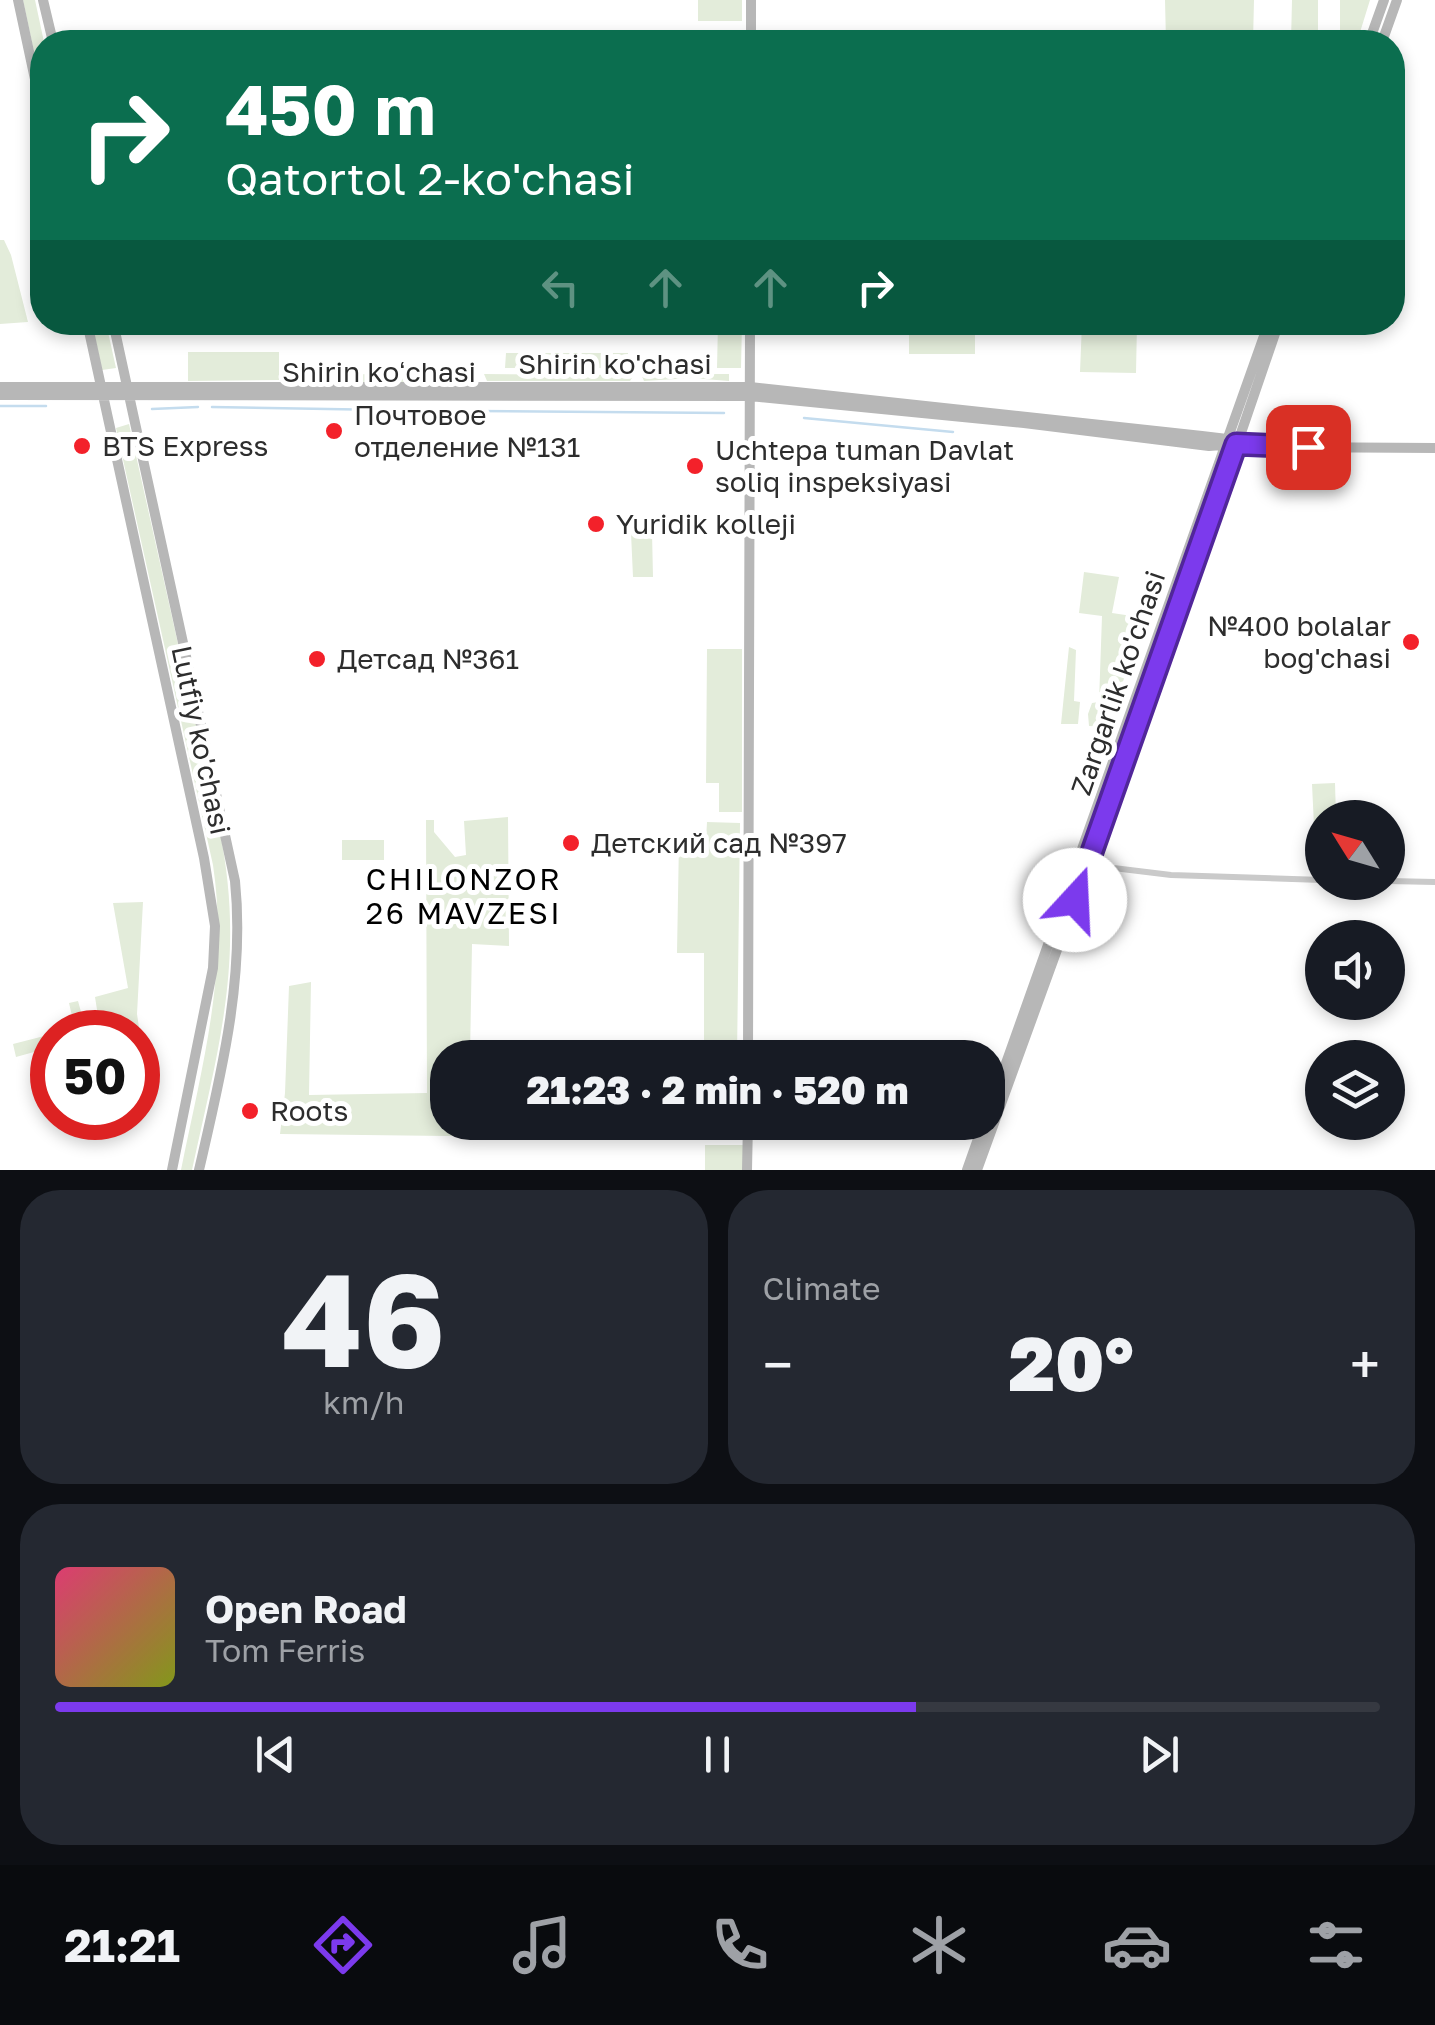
<!DOCTYPE html>
<meta charset="utf-8">
<style>
:root{--surface:#171b24;--page:#242831;--text:#f1f3f6;--muted:#9ea1a6;--line:#363941;--accent:#7c3aed}
body{margin:0;font-family:"Golos Text",sans-serif;background:var(--page);color:var(--text);height:100vh;display:flex;flex-direction:column;font-size:38px;white-space:nowrap}
*{box-sizing:border-box;margin:0}
p{font-size:32px;color:var(--muted)}
.icon{flex:none;width:55px;height:55px;fill:none;stroke:currentColor;stroke-width:2;stroke-linecap:round;stroke-linejoin:round}
.map{position:relative;height:1170px;overflow:hidden}
.details{display:flex;flex-direction:column;gap:20px;padding:20px;background:#0d0f14;flex:1}
.details>*{flex:none}
.guide{position:absolute;left:30px;top:30px;width:1375px;height:305px;border-radius:40px;box-shadow:0 5px 15px #0003;background:#0b6e4f;color:#fff;overflow:hidden}
.needle{width:65px;rotate:307deg}
.controls{position:absolute;left:1305px;top:800px;display:grid;gap:20px}
.controls a{display:grid;place-items:center;width:100px;height:100px;border-radius:50%;background:var(--surface);box-shadow:0 5px 15px #0003;font-size:50px}
.speed{position:absolute;left:30px;top:1010px;display:flex;gap:20px;font-size:50px;font-weight:700;text-align:center}
.speed>*{display:grid;place-content:center;width:130px;height:130px;border-radius:50%;background:var(--surface);box-shadow:0 5px 15px #0003;line-height:1}
.speed .limit{border:15px solid #d22;background:#fff;color:#111}
.pin{position:absolute;display:grid;place-items:center;width:85px;height:85px;color:#fff;margin:-42px;border-radius:20px;box-shadow:0 5px 15px #0006}
.me{position:absolute;width:110px;margin:-55px;rotate:20deg;stroke-linejoin:round;filter:drop-shadow(0 0 8px #0008)}
.turn{display:flex;align-items:center;gap:35px;height:210px;padding:0 30px;font-size:45px}
.turn .icon{width:130px;height:130px;stroke-width:2.5}
.turn b{display:block;font-size:70px;line-height:85px}
.lanes{display:flex;align-items:center;height:95px;padding:0 30px;background:#0003;justify-content:center;gap:50px;direction:ltr}
.lanes .off{opacity:.35}
.big{font-size:75px;font-weight:800;line-height:1.1}
.details .tile{flex:1;display:flex;flex-direction:column;justify-content:center;gap:15px;min-width:0;padding:0 35px;border-radius:40px;background:var(--page)}
.details .dial{align-items:center;gap:0}
.dial b{font-size:130px;line-height:1}
.song{display:flex;align-items:center;gap:30px}
.cover{width:120px;height:120px;border-radius:15px;background:linear-gradient(135deg,hsl(340 70% 55%),hsl(70 70% 35%))}
.played{height:10px;border-radius:5px;background:linear-gradient(90deg,var(--accent) 65%,var(--line) 65%)}
.keys{display:flex;justify-content:space-around;direction:ltr}
.heat{display:flex;justify-content:space-between;align-items:center;font-size:55px;direction:ltr}
.details .tiles{flex:1;display:grid;gap:20px;grid-template-columns:1fr 1fr}
.tile:last-child{grid-column:span 2}
.trip{position:absolute;left:430px;top:1040px;width:575px;height:100px;border-radius:40px;background:var(--surface);box-shadow:0 5px 15px #0003;font-weight:800;line-height:100px;text-align:center}
.dock{display:flex;height:160px;justify-content:space-around;align-items:center;background:#090b0e;color:var(--muted)}
.dock .icon{width:70px;height:70px}
.dock .active{color:var(--accent)}
.dock b{font-size:45px;color:var(--text)}
.map>svg:first-child{display:block}
.green{fill:#e3ecda}
.lines{fill:none;stroke-linecap:round;stroke-linejoin:round}
.stream{stroke:#c4dcee;stroke-width:2.5}
.street{stroke:#cacaca;stroke-width:6}
.secondary{stroke:#b7b7b7;stroke-width:10}
.route-casing{stroke:#51269a;stroke-width:25}
.route{stroke:#7c3aed;stroke-width:18}
.poi-dot{fill:#f3212a;stroke:#fff;stroke-width:4}
.labels{text-anchor:middle;stroke-width:10;stroke-linejoin:round;paint-order:stroke}
.street-label{font-size:28px;fill:#2d2d2d;stroke:#fff}
.poi-label{font-size:28px;fill:#2d2d2d;stroke:#fff;text-anchor:start}
.neighbourhood-label{font-size:30px;letter-spacing:2.5px;fill:#000;stroke:#fff}
</style>
<div class="map">
<svg width="1435" height="1170" viewBox="0 0 1435 1170">
<rect width="100%" height="100%" fill="#fff"/>
<path class="green" d="M23 0H35L44 42 42 89Z
M698 0H742V21H698Z
M1165 0H1254L1253 42H1166Z
M1292 0H1318V42H1291Z
M1340 0H1370L1357 42H1340Z
M0 240H4L11 255 28 322 0 324Z
M92 323H106L116 368 102 370Z
M718 323H742L741 368H717Z
M909 323H975V354H909Z
M1082 323H1137L1136 373 1080 372Z
M188 352H279V380L188 381Z
M506 353H628L627 368H505Z
M474 373 467 382 294 383 291 375Z
M484 374 634 375 630 381H487Z
M641 374H729V381L692 378 644 381Z
M129 424 219 828C246 956 219 1045 192 1170H181C202 1066 229 971 213 865L116 428Z
M652 532 653 577H633L631 533Z
M1084 572 1119 577 1112 613 1139 617 1147 596 1154 598 1106 727 1089 726 1088 714 1092 703 1099 702 1102 616 1079 613Z
M1069 647 1076 650 1074 701 1080 702 1078 724H1061Z
M707 649H742V812H719V783H706Z
M1335 783 1336 817 1322 818V825L1314 826 1312 784Z
M508 817 509 946 472 944 470 1057 448 1058V1122L519 1123 525 1137 280 1134 285 1093 289 986 311 982 309 1095 427 1093 426 820H434V832L455 857 466 855 464 821Z
M707 822 740 823 737 1057H704V953H677L679 840H706Z
M342 840H384V860H342Z
M143 902 137 1014 146 1075 138 1076V1032H61L75 1029 69 1003 78 1001 83 1019 98 1016 95 997 128 988 113 903Z
M52 1034V1047L16 1057 13 1044Z
M705 1145H743V1170H705Z"/>
<g class="lines">
<path class="stream" d="M0 406H46
M212 407 445 411
M152 409 198 407
M474 411 724 413
M804 418 953 432"/>
<path class="street" d="M1089 865 1171 875 1322 880
M1388 881 1435 882"/>
<path class="secondary" d="M18 0 42 112
M43 0 53 42
M751 42V0
M1369 42 1384 0
M1382 42 1397 0
M87 322 204 858 215 926 213 968 172 1170
M113 322 235 881C245 979 221 1075 199 1170
M0 387H750L1202 436 1227 439 1236 444 1275 447 1435 448
M0 395 750 396 1024 423 1209 446 1235 444
M748 1058 750 322
M988 1114 1269 322
M747 1170 748 1122
M967 1170 984 1122
M977 1170 1179 614 1279 322"/>
</g>
<g class="lines">
<defs>
<path id="route" d="M1075 900 1236 444 1308 447"/>
</defs>
<use href="#route" class="route-casing"/>
<use href="#route" class="route"/>
</g>
<g class="poi-dot">
<circle cx="334" cy="431" r="10"/>
<circle cx="82" cy="446" r="10"/>
<circle cx="695" cy="466" r="10"/>
<circle cx="596" cy="524" r="10"/>
<circle cx="1411" cy="642" r="10"/>
<circle cx="317" cy="659" r="10"/>
<circle cx="571" cy="843" r="10"/>
<circle cx="250" cy="1111" r="10"/>
</g>
<g class="labels">
<g class="street-label">
<text x="615" y="374">Shirin ko'chasi</text>
<text x="379" y="382">Shirin koʻchasi</text>
<text transform="translate(1118 683) rotate(-71)" y="10">Zargarlik ko'chasi</text>
<text transform="translate(201 740) rotate(78)" y="10">Lutfiy ko'chasi</text>
</g>
<g class="poi-label">
<text x="354" y="425">Почтовое<tspan x="354" dy="32">отделение №131</tspan></text>
<text x="102" y="456">BTS Express</text>
<text x="715" y="460">Uchtepa tuman Davlat<tspan x="715" dy="32">soliq inspeksiyasi</tspan></text>
<text x="616" y="534">Yuridik kolleji</text>
<text x="1391" y="636" text-anchor="end">№400 bolalar<tspan x="1391" dy="32">bog'chasi</tspan></text>
<text x="337" y="669">Детсад №361</text>
<text x="591" y="853">Детский сад №397</text>
<text x="270" y="1121">Roots</text>
</g>
<g class="neighbourhood-label">
<text x="464" y="890">CHILONZOR<tspan x="464" dy="34">26 MAVZESI</tspan></text>
</g>
</g>
</svg>
<div class="controls">
<a><svg class="needle" viewBox="-14 -14 28 28"><path d="M0-13l5 13h-10z" fill="#e53935"/><path d="M0 13l5-13h-10z" fill="#9ea1a6"/></svg></a>
<a><svg class="icon" aria-label="sound" viewBox="0 0 24 24"><path d="M4 9h4l5-4v14l-5-4H4zM17 9q2 3 0 6"/></svg></a>
<a><svg class="icon" aria-label="layers" viewBox="0 0 24 24"><path d="M12 4l9 5-9 5-9-5zM3 14l9 5 9-5"/></svg></a>
</div>
<div class="speed"><div class="limit">50</div></div>
<div class="pin" style="left:1308px;top:447px;background:#d93025"><svg class="icon" aria-label="arrive" viewBox="0 0 24 24"><path d="M6 21V4h12l-3 4 3 4H6"/></svg></div>
<svg class="me" style="left:1075px;top:900px" viewBox="-20 -20 40 40"><circle r="19" fill="#fff"/><path d="M0-13L10 11 0 6-10 11z" fill="#7c3aed"/></svg>
<div class="trip">21:23 · 2 min · 520 m</div>
<div class="guide">
<div class="turn"><svg class="icon" aria-label="right" viewBox="0 0 24 24"><path d="M7 20v-9h11M14 6l5 5-5 5"/></svg><div><b>450 m</b>Qatortol 2-ko'chasi</div></div>
<div class="lanes"><svg class="icon off" aria-label="left" viewBox="0 0 24 24"><path d="M17 20v-9H6M10 6l-5 5 5 5"/></svg><svg class="icon off" aria-label="ahead" viewBox="0 0 24 24"><path d="M12 20V5M6 11l6-6 6 6"/></svg><svg class="icon off" aria-label="ahead" viewBox="0 0 24 24"><path d="M12 20V5M6 11l6-6 6 6"/></svg><svg class="icon" aria-label="right" viewBox="0 0 24 24"><path d="M7 20v-9h11M14 6l5 5-5 5"/></svg></div>
</div>
</div>
<section class="details">
<div class="tiles">
<div class="tile dial"><b>46</b><p>km/h</p></div>
<div class="tile"><p>Climate</p>
<div class="heat"><a>−</a><b class="big">20°</b><a>+</a></div>
</div>
<div class="tile">
<div class="song"><i class="cover"></i><div><b>Open Road</b><p>Tom Ferris</p></div></div>
<div class="played"></div>
<div class="keys"><svg class="icon" aria-label="previous" viewBox="0 0 24 24"><path d="M18 5L8 12l10 7zM5 5v14"/></svg><svg class="icon" aria-label="pause" viewBox="0 0 24 24"><path d="M8 5v14M16 5v14"/></svg><svg class="icon" aria-label="next" viewBox="0 0 24 24"><path d="M6 5l10 7-10 7zM19 5v14"/></svg></div>
</div>
</div>
</section>
<nav class="dock">
<b>21:21</b>
<svg class="icon active" aria-label="directions" viewBox="0 0 24 24"><path d="M12 3l9 9-9 9-9-9zM9 14v-3h6M13 9l2 2-2 2"/></svg>
<svg class="icon" aria-label="music" viewBox="0 0 24 24"><path d="M9 18V5l10-2v13"/><circle cx="6" cy="18" r="3"/><circle cx="16" cy="16" r="3"/></svg>
<svg class="icon" aria-label="phone" viewBox="0 0 24 24"><path d="M5 4h4l2 5-3 2q2 4 5 5l2-3 5 2v4C11 20 4 13 5 4z"/></svg>
<svg class="icon" aria-label="climate" viewBox="0 0 24 24"><path d="M12 3v18M4 7l16 10M4 17L20 7"/></svg>
<svg class="icon" aria-label="car" viewBox="0 0 24 24"><path d="M5 17H2v-5l4-1 3-4h7l3 4 3 1v5h-3M9 17h6M6 11h13"/><circle cx="7" cy="17" r="2"/><circle cx="17" cy="17" r="2"/></svg>
<svg class="icon" aria-label="filters" viewBox="0 0 24 24"><path d="M4 7h16M4 17h16"/><circle cx="9" cy="7" r="2"/><circle cx="15" cy="17" r="2"/></svg>
</nav>
